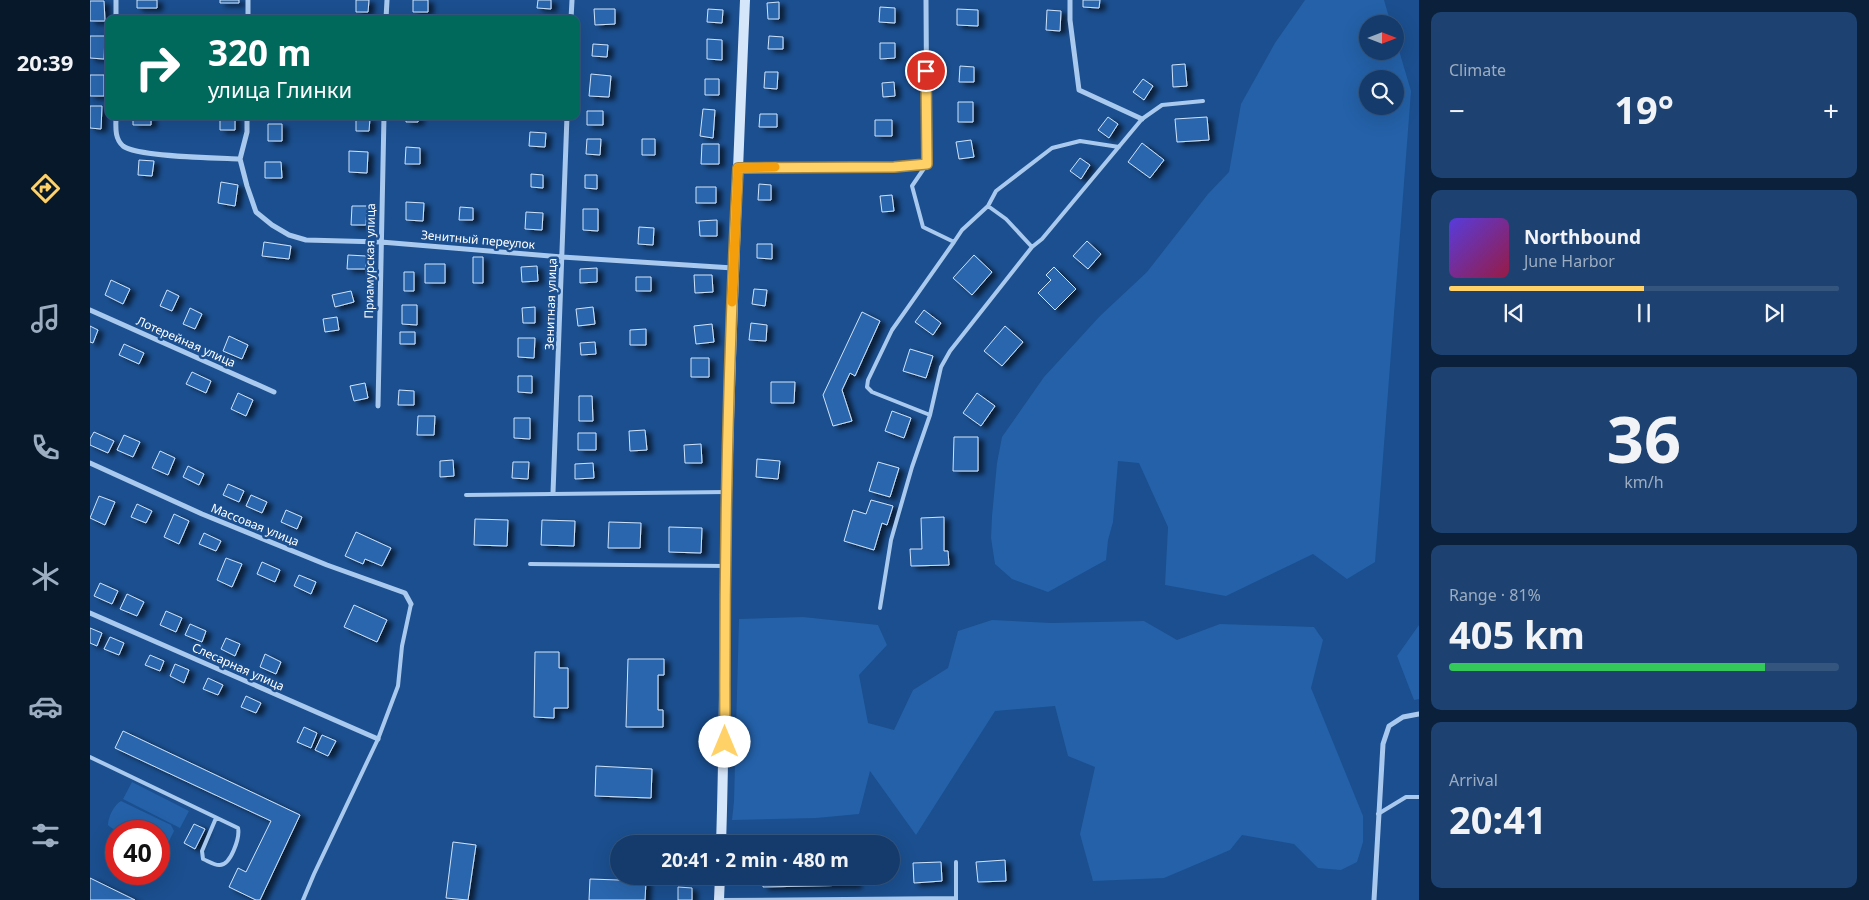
<!DOCTYPE html>
<meta charset="utf-8">
<style>
:root{--surface:#143b6b;--page:#1d4271;--text:#f1f3f6;--muted:#9dadc1;--line:#33557e;--accent:#ffd166}
body{margin:0;font-family:"Noto Sans",sans-serif;background:var(--page);color:var(--text);height:100vh;display:flex;flex-direction:column;font-size:19px;white-space:nowrap}
*{box-sizing:border-box;margin:0}
p{font-size:16px;color:var(--muted)}
.icon{flex:none;width:28px;height:28px;fill:none;stroke:currentColor;stroke-width:2;stroke-linecap:round;stroke-linejoin:round}
.map{position:relative;flex:1;overflow:hidden}
.side{display:flex;flex-direction:column;gap:12px;padding:12px;background:#0b203b;width:450px}
.side>*{flex:none}
.top-card{position:absolute;left:15px;top:15px;width:475px;height:105px;border-radius:10px;box-shadow:0 5px 20px #0002,0 0 0 1px var(--line);background:#00695c;color:#fff;overflow:hidden}
.needle{width:32px;rotate:90deg}
.buttons{position:absolute;left:1269px;top:15px;display:grid;gap:10px}
.buttons a{display:grid;place-items:center;width:45px;height:45px;border-radius:50%;background:var(--surface);box-shadow:0 5px 20px #0002,0 0 0 1px var(--line);font-size:25px}
.speed{position:absolute;left:15px;top:820px;display:flex;gap:10px;font-size:25px;font-weight:700;text-align:center}
.speed>*{display:grid;place-content:center;width:65px;height:65px;border-radius:50%;background:var(--surface);box-shadow:0 5px 20px #0002,0 0 0 1px var(--line);line-height:1}
.speed .limit{border:8px solid #d22;background:#fff;color:#111}
.pin{position:absolute;display:grid;place-items:center;width:42px;height:42px;color:#fff;margin:-21px;border:2px solid #fff;border-radius:50%;box-shadow:0 1px 5px #0007}
.me{position:absolute;width:55px;margin:-28px;rotate:0deg;stroke-linejoin:round;filter:drop-shadow(0 0 4px #0008)}
.turn{display:flex;align-items:center;gap:18px;height:105px;padding:0 20px;font-size:22px}
.turn .icon{width:65px;height:65px;stroke-width:2.5}
.turn b{display:block;font-size:35px;line-height:42px}
.big{font-size:38px;font-weight:700;line-height:1.1}
.side .tile{flex:1;display:flex;flex-direction:column;justify-content:center;gap:8px;min-width:0;padding:0 18px;border-radius:10px;background:var(--page)}
.side .dial{align-items:center;gap:0}
.dial b{font-size:65px;line-height:1}
.song{display:flex;align-items:center;gap:15px}
.cover{width:60px;height:60px;border-radius:8px;background:linear-gradient(135deg,hsl(250 70% 55%),hsl(340 70% 35%))}
.played{height:5px;border-radius:2px;background:linear-gradient(90deg,var(--accent) 50%,var(--line) 50%)}
.keys{display:flex;justify-content:space-around;direction:ltr}
.heat{display:flex;justify-content:space-between;align-items:center;font-size:28px;direction:ltr}
.charge{height:8px;border-radius:4px;background:linear-gradient(90deg,#34c759 81%,var(--line) 0)}
.trip{position:absolute;left:520px;top:835px;width:290px;height:50px;border-radius:25px;background:var(--surface);box-shadow:0 5px 20px #0002,0 0 0 1px var(--line);font-weight:700;line-height:50px;text-align:center}
main{display:flex;flex:1;min-height:0}
.menu{display:flex;flex-direction:column;width:90px;justify-content:space-around;align-items:center;background:#08182b;color:var(--muted)}
.menu .icon{width:35px;height:35px}
.menu .on{color:var(--accent)}
.menu b{font-size:22px;color:var(--text)}
.map>svg:first-child{display:block}
.green{fill:#2461a8;fill-rule:evenodd}
.building{fill:#2a66ad;stroke:#cfe3fa;filter:url(#shadow)}
.lines{fill:none;stroke-linecap:round;stroke-linejoin:round}
.lane{stroke:#a9c9ee;stroke-width:4}
.street{stroke:#a9c9ee;stroke-width:5}
.secondary{stroke:#d6e6fa;stroke-width:10}
.route-casing{stroke:#a68842;stroke-width:12}
.route{stroke:#ffd166;stroke-width:9}
.slow{stroke:#f59e0b;stroke-width:9}
.labels{text-anchor:middle;stroke-width:5;stroke-linejoin:round;paint-order:stroke}
.street-label{font-size:12px;fill:#fff;stroke:#1b4f8f}
</style>
<main>
<nav class="menu">
<b>20:39</b>
<svg class="icon on" aria-label="directions" viewBox="0 0 24 24"><path d="M12 3l9 9-9 9-9-9zM9 14v-3h6M13 9l2 2-2 2"/></svg>
<svg class="icon" aria-label="music" viewBox="0 0 24 24"><path d="M9 18V5l10-2v13"/><circle cx="6" cy="18" r="3"/><circle cx="16" cy="16" r="3"/></svg>
<svg class="icon" aria-label="phone" viewBox="0 0 24 24"><path d="M5 4h4l2 5-3 2q2 4 5 5l2-3 5 2v4C11 20 4 13 5 4z"/></svg>
<svg class="icon" aria-label="climate" viewBox="0 0 24 24"><path d="M12 3v18M4 7l16 10M4 17L20 7"/></svg>
<svg class="icon" aria-label="car" viewBox="0 0 24 24"><path d="M5 17H2v-5l4-1 3-4h7l3 4 3 1v5h-3M9 17h6M6 11h13"/><circle cx="7" cy="17" r="2"/><circle cx="17" cy="17" r="2"/></svg>
<svg class="icon" aria-label="filters" viewBox="0 0 24 24"><path d="M4 7h16M4 17h16"/><circle cx="9" cy="7" r="2"/><circle cx="15" cy="17" r="2"/></svg>
</nav>
<div class="map">
<svg width="1329" height="900" viewBox="0 0 1329 900">
<defs>
<filter id="shadow"><feDropShadow dx="5.5" dy="3" stdDeviation="2.5" flood-color="#0009"/></filter>
</defs>
<rect width="100%" height="100%" fill="#1b4f8f"/>
<path class="green" d="M1215 0H1294L1301 24H1278V51H1305V37L1321 91 1285 562 1257 579 1223 554 1136 596 1075 585 1078 527 1049 463 1028 461 1023 522 1018 540 1016 560 958 592 922 579 905 564 901 538 902 516 907 463 912 437 954 377 1010 316 1057 272 1118 194 1139 172 1151 104 1185 43ZM1278 79H1305V106H1278Z
M713 617 788 625 797 645 769 675 778 723 804 730 823 690 858 668 868 631 902 620 961 623 1054 621 1087 640 1130 624 1224 627 1233 640 1221 688 1273 816V842L1267 862 1251 870 1228 868 1204 844 1152 835 1140 850 1074 878 1003 881 990 834 1005 767 978 756 965 706 905 711 826 835 780 771 769 814 726 818 642 820 644 801 649 619Z
M1329 625V699L1324 700 1307 656Z
M42 782 99 811 90 828 33 799Z
M31 801 81 825 84 831 75 849 69 851V831C55 831 27 835 18 825 18 817 24 805 31 801Z"/>
<path class="building" d="M47 0H67V8H47Z
M130 0H149V3H130Z
M266 0H279L278 12H266Z
M323 0H338V12H323Z
M448 0H461V9L447 8Z
M993 0H1010L1009 8 993 7Z
M0 1H14L15 21H0Z
M689 2V19H678L677 3Z
M790 7 805 8V23L789 22Z
M504 9H525V24L505 25Z
M618 9 633 10 632 23 617 22Z
M867 9 888 10V26L867 25Z
M957 10 971 11 970 31 956 30Z
M0 36H15L14 59 0 58Z
M679 36 693 37V49H678Z
M617 39 632 40V60L617 59Z
M790 43H805V58L790 59Z
M503 44 518 45 517 57 502 56Z
M1095 64 1097 86 1083 87 1082 65Z
M870 66 884 67V82H869Z
M675 72H688L687 89 674 88Z
M501 74 521 76 519 97 499 96Z
M0 75H14V96H0Z
M615 79H629V95H615Z
M1053 79 1063 86 1054 100 1043 92Z
M804 82 805 96 793 97 792 83Z
M868 102H883V122H868Z
M0 106H12L11 129 0 128Z
M613 109 625 110 623 138 610 136Z
M497 111H513V125H497Z
M670 114H687V127H669Z
M43 116H61V125H43Z
M130 116H145V130H130Z
M316 116H329L328 122H316Z
M1018 117 1028 124 1019 138 1008 130Z
M1117 117 1119 140 1087 142 1085 119Z
M266 118H280L279 131H266Z
M785 120H802V136H785Z
M178 124H192V141H178Z
M440 132 456 133 455 147 439 146Z
M497 139H511L510 155 496 154Z
M552 139H565V155H552Z
M881 140 884 157 869 159 866 142Z
M1052 143 1074 160 1060 178 1038 162Z
M612 144H629V164H611Z
M316 147 330 148V164H315Z
M259 151 278 152 277 173 259 172Z
M990 158 1000 165 991 179 980 171Z
M49 160 64 161 62 176 48 175Z
M175 162H191L192 178H175Z
M441 174 453 175V188L441 187Z
M495 175H507V189L495 188Z
M131 182 148 185 145 206 128 203Z
M669 184 681 185V200H668Z
M606 187H626V203H606Z
M802 195 804 211 792 212 790 196Z
M316 202 334 203 333 221 316 220Z
M262 206H277L276 225H261Z
M370 207 383 208V220H369Z
M493 209H508V231L493 230Z
M436 212 453 213 452 230 435 229Z
M627 220V236H610L609 221Z
M549 227 564 228 563 245 548 244Z
M997 241 1011 254 998 269 983 256Z
M174 242 201 246 199 259 172 256Z
M667 244H682V259L667 258Z
M258 255 276 256V269H257Z
M884 255 902 272 882 295 863 278Z
M383 257H393V283H383Z
M335 264H355V283H335Z
M447 266 448 281 432 282 431 267Z
M964 267 986 289 965 310 948 293 961 280 956 275Z
M507 268V282L490 283V269Z
M314 272H324V291H314Z
M604 275H622L623 292 605 293Z
M546 277H561V291H546Z
M21 280 40 289 33 304 15 295Z
M664 289 677 290 675 306 662 304Z
M77 290 89 296 82 311 70 306Z
M261 291 264 302 245 307 242 295Z
M312 305H327V325L312 324Z
M445 307V323H433L432 308Z
M503 307 505 324 488 326 486 309Z
M100 308 112 314 105 329 93 324Z
M834 310 851 323 843 335 825 322Z
M772 312 790 321 765 376 760 373 752 390 762 421 743 426 733 395Z
M247 317 249 330 235 332 233 319Z
M661 323 677 325 676 341 659 340Z
M622 324 624 342 606 344 604 326Z
M0 326 8 330 3 343 0 342Z
M915 326 933 342 912 366 894 351Z
M556 329V345H540V330Z
M310 332H325V344H310Z
M139 336 158 345 152 359 133 351Z
M428 338H445L444 358 428 357Z
M505 342 506 354 491 355 490 343Z
M34 344 54 353 49 364 29 355Z
M820 349 843 356 836 378 813 371Z
M601 358H619V377H601Z
M102 372 121 381 116 393 96 384Z
M428 376H442V393L428 392Z
M681 382H705L704 403H681Z
M275 383 278 398 264 401 260 386Z
M309 390 324 391V405H308Z
M148 393 163 400 156 416 141 409Z
M887 393 905 406 891 426 873 413Z
M489 396H502L503 421H489Z
M802 411 821 418 814 438 795 431Z
M328 416H345L344 435H327Z
M424 418H440V439L424 438Z
M555 430 557 450 540 451 539 431Z
M4 432 24 441 18 453 0 445V439Z
M488 433H506V450H488Z
M34 435 50 442 43 457 27 450Z
M864 437H888V471H863Z
M611 444 612 463H595L594 445Z
M70 451 85 458 78 475 62 468Z
M667 459 690 461 688 479 666 477Z
M363 460 364 476 350 477V461Z
M423 462H439L438 479 422 478Z
M788 462 809 468 800 497 779 491Z
M503 463 504 478 485 479V464Z
M98 466 114 474 109 485 93 477Z
M138 484 154 491 149 502 133 495Z
M161 495 177 502 172 513 156 506Z
M9 496 25 502 15 525 0 518Z
M781 500 803 506 797 525 792 523 784 550 754 541 763 510 776 514Z
M47 504 62 511 56 523 41 517Z
M196 510 212 517 207 529 191 522Z
M84 514 99 521 89 544 74 537Z
M854 517V551H858L859 565 821 566 820 549H832L831 518Z
M385 519 418 520 417 546 384 545Z
M452 520 485 521 484 546 451 545Z
M519 522 551 523 550 548H518Z
M579 527 612 528 611 553 579 552Z
M266 532 301 548 292 566 275 559 273 564 255 556Z
M114 533 131 541 126 551 109 544Z
M136 558 152 564 142 587 127 580Z
M172 562 190 570 185 582 167 574Z
M209 575 226 582 221 594 204 586Z
M10 583 28 591 22 604 4 596Z
M37 594 54 602 47 616 30 609Z
M264 605 297 620 287 642 254 627Z
M76 611 92 618 86 632 70 625Z
M100 624 116 631 112 642 95 635Z
M0 628 12 633 7 646 0 643Z
M20 637 34 643 29 655 14 649Z
M136 638 150 644 145 656 131 649Z
M445 652H469V668H478V708H464V718L444 717Z
M175 654 191 662 186 674 170 667Z
M60 655 74 661 70 671 55 665Z
M538 659H574V675H568V710H573V727H536Z
M85 664 99 670 94 683 80 676Z
M118 678 133 685 128 695 113 689Z
M156 696 171 703 166 713 151 707Z
M214 727 227 733 221 748 207 742Z
M33 731 210 815 170 900H166L139 887 148 868 156 872 181 821 25 748Z
M232 735 246 741 238 756 225 750Z
M506 766 562 769 561 798 505 796Z
M104 824 115 829 105 849 94 843Z
M363 842 386 845 378 900 356 898Z
M915 860 916 881 888 882 886 862Z
M851 862 852 881 824 883 823 863Z
M673 876H766V885L673 887Z
M0 878 45 900H0Z
M500 879 556 881 555 900H499Z
M588 887 602 888V900H588Z"/>
<g class="lines">
<path class="lane" d="M837 164 822 186 833 227 864 242 872 230 898 206 916 219 942 247
M898 206 906 191 962 148 990 141 1029 147
M840 415 782 392 777 387 778 380 802 330 864 242
M376 495 637 492
M440 564 635 566
M790 608 801 540 822 467 840 415 851 367 860 351 942 247 952 239 1052 119 1072 105 1113 101
M0 757 148 828C150 837 141 866 129 865 124 865 118 861 113 859L112 851 126 818
M1288 814 1316 797H1329
M213 900 224 874 288 739 308 686 312 646 321 604
M631 900 866 898
M866 900V862"/>
<path class="street" d="M26 0V19
M980 0V20L989 90 1052 119
M158 19V0
M296 19 297 0
M481 19 482 0
M26 116C26 126 24 138 33 146 46 157 129 158 150 159
M157 116V132L150 159 157 186 166 212 182 225 199 235 216 240 291 242 472 257 643 268
M648 168 804 167 837 164 836 0
M0 310 184 392
M288 406 294 116
M0 463 112 514 237 565 315 593 321 604
M463 493 477 116
M0 613 288 739
M1284 900 1293 744 1299 726 1313 717 1329 714"/>
<path class="secondary" d="M631 844C635 726 634 609 637 492 641 328 648 164 655 0
M629 900 630 876"/>
</g>
<g class="lines">
<defs>
<path id="route" d="M635 742C634 551 638 359 648 168L804 167 837 164 836 71"/>
</defs>
<use href="#route" class="route-casing"/>
<use href="#route" class="route"/>
<path class="slow" d="M642 302 648 168 685 167"/>
</g>
<g class="labels">
<g class="street-label">
<text transform="translate(388 240) rotate(5)" y="4">Зенитный переулок</text>
<text transform="translate(280 261) rotate(-89)" y="4">Приамурская улица</text>
<text transform="translate(461 304) rotate(-88)" y="4">Зенитная улица</text>
<text transform="translate(96 342) rotate(24)" y="4">Лотерейная улица</text>
<text transform="translate(165 525) rotate(22)" y="4">Массовая улица</text>
<text transform="translate(148 667) rotate(24)" y="4">Слесарная улица</text>
</g>
</g>
</svg>
<div class="buttons">
<a><svg class="needle" viewBox="-14 -14 28 28"><path d="M0-13l5 13h-10z" fill="#e53935"/><path d="M0 13l5-13h-10z" fill="#9dadc1"/></svg></a>
<a><svg class="icon" aria-label="search" viewBox="0 0 24 24"><circle cx="10" cy="10" r="6"/><path d="M15 15l6 6"/></svg></a>
</div>
<div class="speed"><div class="limit">40</div></div>
<div class="pin" style="left:836px;top:71px;background:#d93025"><svg class="icon" aria-label="arrive" viewBox="0 0 24 24"><path d="M6 21V4h12l-3 4 3 4H6"/></svg></div>
<svg class="me" style="left:635px;top:742px" viewBox="-20 -20 40 40"><circle r="19" fill="#fff"/><path d="M0-13L10 11 0 6-10 11z" fill="#ffd166"/></svg>
<div class="trip">20:41 · 2 min · 480 m</div>
<div class="top-card">
<div class="turn"><svg class="icon" aria-label="right" viewBox="0 0 24 24"><path d="M7 20v-9h11M14 6l5 5-5 5"/></svg><div><b>320 m</b>улица Глинки</div></div>
</div>
</div>
<section class="side">
<div class="tile"><p>Climate</p>
<div class="heat"><a>−</a><b class="big">19°</b><a>+</a></div>
</div>
<div class="tile">
<div class="song"><i class="cover"></i><div><b>Northbound</b><p>June Harbor</p></div></div>
<div class="played"></div>
<div class="keys"><svg class="icon" aria-label="previous" viewBox="0 0 24 24"><path d="M18 5L8 12l10 7zM5 5v14"/></svg><svg class="icon" aria-label="pause" viewBox="0 0 24 24"><path d="M8 5v14M16 5v14"/></svg><svg class="icon" aria-label="next" viewBox="0 0 24 24"><path d="M6 5l10 7-10 7zM19 5v14"/></svg></div>
</div>
<div class="tile dial"><b>36</b><p>km/h</p></div>
<div class="tile"><p>Range · 81%</p><b class="big">405 km</b><div class="charge"></div></div>
<div class="tile"><p>Arrival</p><b class="big">20:41</b></div>
</section>
</main>
